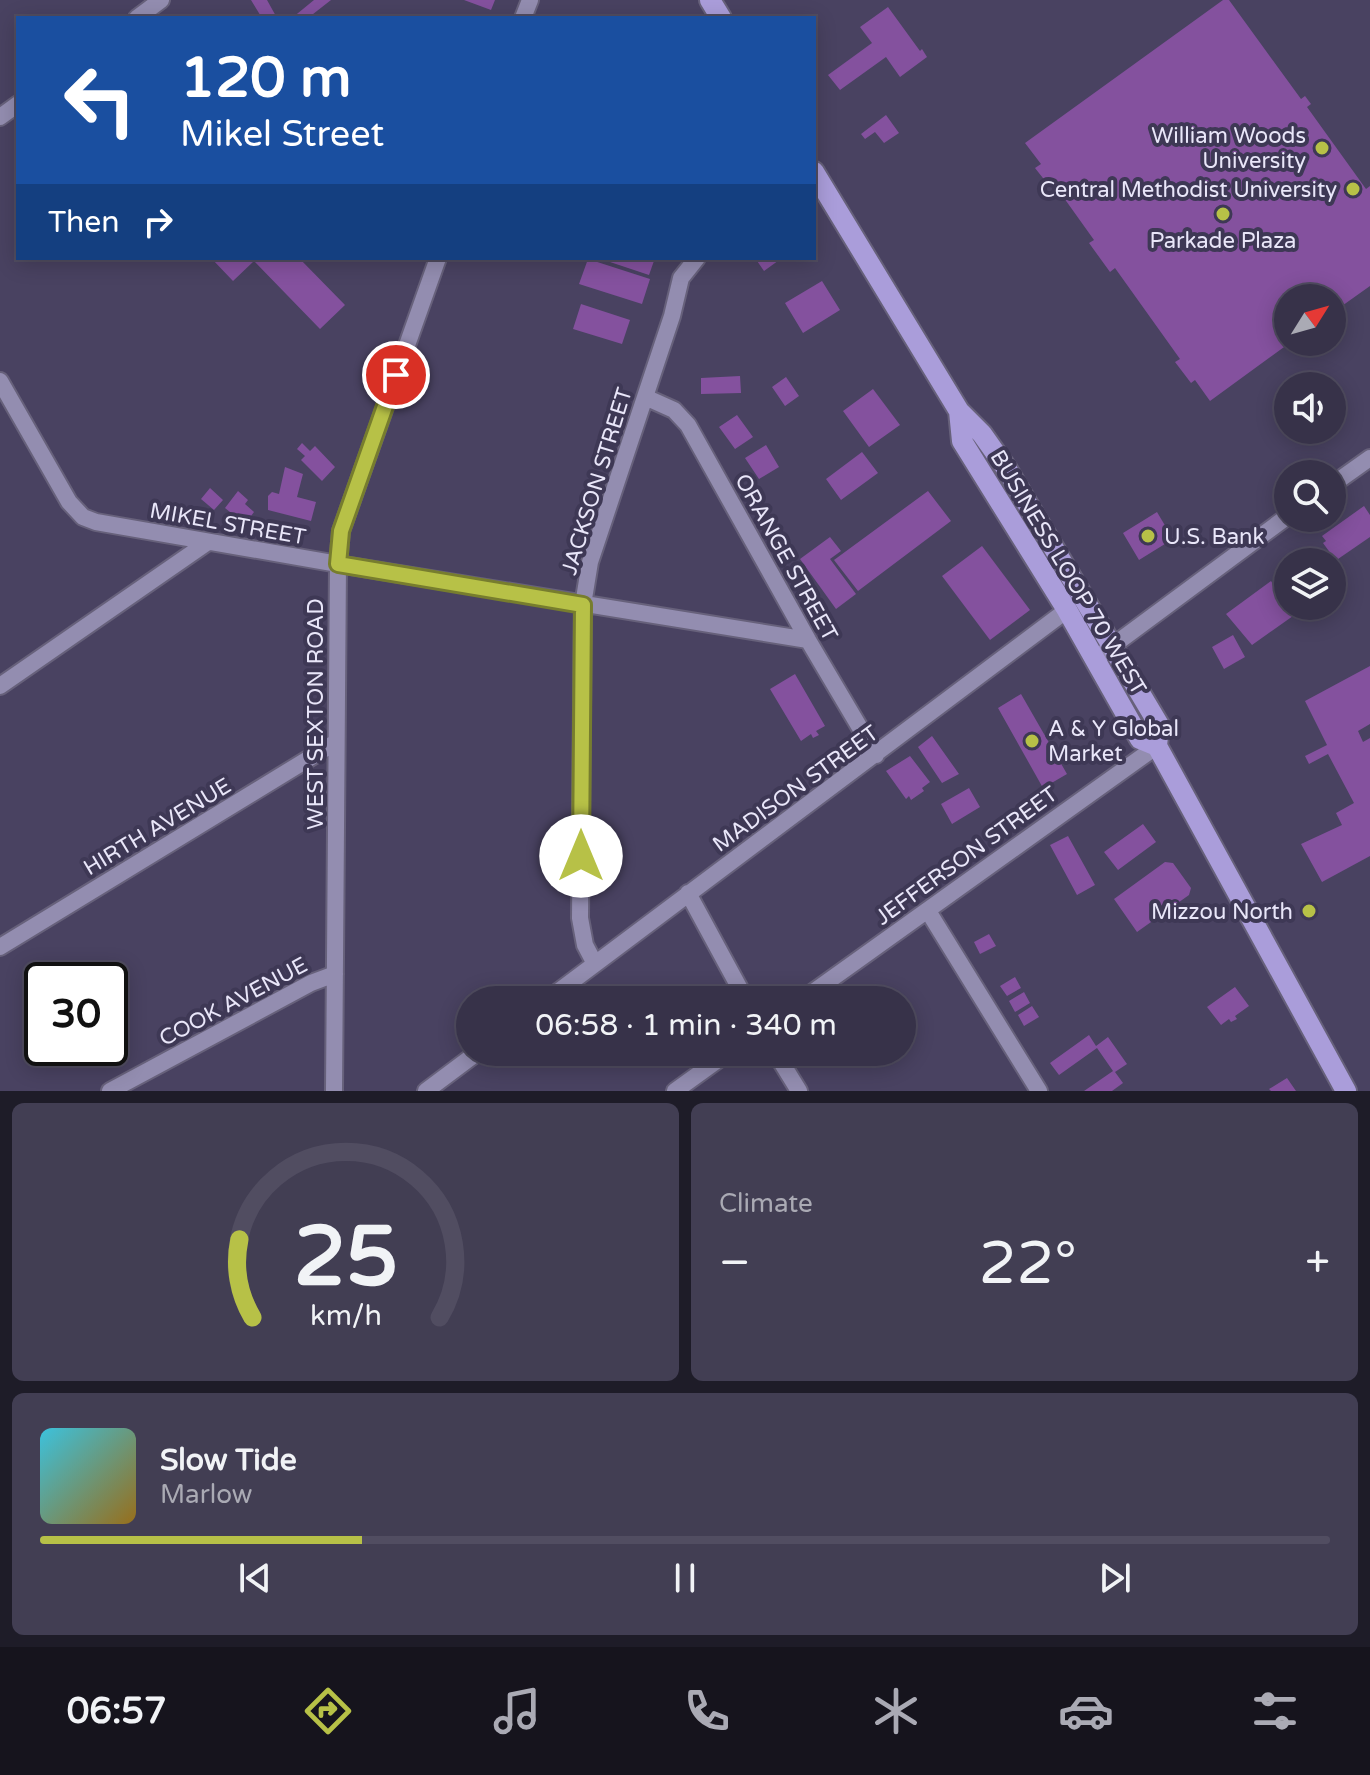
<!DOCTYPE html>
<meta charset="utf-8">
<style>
:root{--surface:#373249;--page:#423e53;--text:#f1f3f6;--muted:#aaaab4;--line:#514d61;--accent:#b7c147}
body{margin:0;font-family:"Varela Round",sans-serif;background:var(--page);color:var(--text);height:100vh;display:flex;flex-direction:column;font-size:30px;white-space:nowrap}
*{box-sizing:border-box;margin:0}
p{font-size:26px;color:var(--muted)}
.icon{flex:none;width:44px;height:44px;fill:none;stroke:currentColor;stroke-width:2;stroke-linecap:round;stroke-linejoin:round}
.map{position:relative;height:1091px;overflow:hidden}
.sheet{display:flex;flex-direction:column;gap:12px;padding:12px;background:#1e1c28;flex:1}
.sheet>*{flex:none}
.guide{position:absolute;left:16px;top:16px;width:800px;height:244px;border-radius:0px;box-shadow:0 4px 20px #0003,0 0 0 2px var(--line);background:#1a4fa0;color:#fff;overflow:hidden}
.needle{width:52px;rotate:53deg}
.tools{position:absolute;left:1274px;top:284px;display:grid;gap:16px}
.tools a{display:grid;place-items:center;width:72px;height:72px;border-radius:50%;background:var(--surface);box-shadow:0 4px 20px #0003,0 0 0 2px var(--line);font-size:40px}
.speed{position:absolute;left:24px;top:962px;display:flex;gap:16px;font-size:40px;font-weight:700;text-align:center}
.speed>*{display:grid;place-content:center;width:104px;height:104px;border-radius:50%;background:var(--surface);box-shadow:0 4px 20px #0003,0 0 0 2px var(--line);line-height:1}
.speed .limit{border:4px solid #111;border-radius:12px;background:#fff;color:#111}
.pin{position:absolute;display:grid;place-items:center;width:68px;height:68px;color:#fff;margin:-34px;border:4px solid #fff;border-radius:50%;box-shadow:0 2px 8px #0007}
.me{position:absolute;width:88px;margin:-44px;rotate:0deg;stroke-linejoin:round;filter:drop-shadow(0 0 6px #0008)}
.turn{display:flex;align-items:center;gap:28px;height:168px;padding:0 32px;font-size:36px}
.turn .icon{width:104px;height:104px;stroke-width:2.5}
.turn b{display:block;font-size:56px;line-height:68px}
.then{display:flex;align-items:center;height:76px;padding:0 32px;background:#0003;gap:16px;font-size:30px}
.big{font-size:60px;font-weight:600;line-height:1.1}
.sheet .tile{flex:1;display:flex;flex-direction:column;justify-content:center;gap:12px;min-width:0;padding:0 28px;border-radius:12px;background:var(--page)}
.sheet .dial{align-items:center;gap:0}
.dial svg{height:208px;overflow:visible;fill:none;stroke:var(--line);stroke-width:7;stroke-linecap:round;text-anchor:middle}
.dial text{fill:var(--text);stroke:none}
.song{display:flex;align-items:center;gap:24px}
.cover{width:96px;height:96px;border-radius:12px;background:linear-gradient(135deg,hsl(190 70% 55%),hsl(40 70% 35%))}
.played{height:8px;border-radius:4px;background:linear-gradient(90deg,var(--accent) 25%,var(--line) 25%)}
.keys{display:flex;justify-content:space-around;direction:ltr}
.heat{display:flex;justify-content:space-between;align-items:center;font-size:44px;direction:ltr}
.sheet .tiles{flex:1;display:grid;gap:12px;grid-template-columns:1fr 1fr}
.tile:last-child{grid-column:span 2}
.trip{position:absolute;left:456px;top:986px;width:460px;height:80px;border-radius:40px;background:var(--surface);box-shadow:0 4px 20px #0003,0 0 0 2px var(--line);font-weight:600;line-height:80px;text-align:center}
.tabs{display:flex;height:128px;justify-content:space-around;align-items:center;background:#16141d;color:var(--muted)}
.tabs .icon{width:56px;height:56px}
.tabs .on{color:var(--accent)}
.tabs b{font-size:36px;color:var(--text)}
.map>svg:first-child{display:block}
.building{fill:#84519e}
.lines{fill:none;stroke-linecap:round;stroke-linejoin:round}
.minor-casing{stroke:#67617b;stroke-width:20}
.major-casing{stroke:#67617b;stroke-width:24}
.minor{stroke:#938db0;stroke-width:16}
.major{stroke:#aa9dda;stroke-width:20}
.route-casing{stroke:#777d2e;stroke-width:20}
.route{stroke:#b7c147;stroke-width:14}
.poi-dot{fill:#b7c147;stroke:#3e3855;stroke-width:3}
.labels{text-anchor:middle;stroke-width:8;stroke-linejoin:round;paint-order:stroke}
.poi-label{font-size:22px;fill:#e9e6f9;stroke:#3e3855;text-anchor:end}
.street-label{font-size:22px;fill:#e9e6f9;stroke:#3e3855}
</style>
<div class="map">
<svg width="1370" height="1091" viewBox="0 0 1370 1091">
<rect width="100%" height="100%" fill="#494261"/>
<path class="building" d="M251 0H267L277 18H262Z
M314 0H331L308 18H292Z
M464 0H495L491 10Z
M1223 0H1229L1301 99 1305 96 1311 104 1307 107 1366 189 1370 186V286L1332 313V298H1288V342H1291L1210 401 1195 380 1191 383 1175 362 1180 359 1115 268 1110 272 1089 243 1094 240 1054 184 1050 187 1035 168 1041 164 1025 143Z
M888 7 920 51 922 49 927 57 900 77 886 57 840 90 828 75 872 43 860 27Z
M886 115 899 133 884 143 875 132 865 139 861 134Z
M211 258H299L345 305 320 329 254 261 233 281Z
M598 258H655L649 275Z
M755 258H782L764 271Z
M588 259 650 279 642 304 579 284Z
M822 281 840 310 803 333 785 303Z
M581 304 630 320 622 344 573 329Z
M740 376 741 393 701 394V378Z
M786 377 799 396 785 406 772 387Z
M873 389 900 425 869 447 843 411Z
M737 415 753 437 735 449 719 427Z
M302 443 310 451 315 446 335 467 322 481 301 460 305 456 297 449Z
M766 445 779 467 759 479 745 458Z
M862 452 878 473 841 500 826 479Z
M285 467 303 474 297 497 316 502 311 521 268 510V496L272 492 279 494Z
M210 488 223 500 214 510 201 499Z
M238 491 248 500 245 504 254 512 245 524 225 508Z
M928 491 951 521 858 591 834 560Z
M1364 506 1370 515V537L1338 559 1334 558 1323 543 1326 541 1322 536Z
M1157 512 1173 539 1139 560 1123 533Z
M830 537 841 551 830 559 856 594 836 609 800 559Z
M982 546 1030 610 990 640 942 576Z
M1271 581 1293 616 1252 645 1226 614Z
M1233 635 1245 657 1224 669 1212 647Z
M1370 666V724L1358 731 1363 742 1370 738V856L1322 882 1301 844 1342 825 1336 813 1354 803 1328 754 1309 764 1305 756 1327 745 1305 701Z
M795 674 825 726 816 731 819 735 813 738 811 734 801 741 770 689Z
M1021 694 1067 774 1043 788 998 708Z
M932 736 959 774 942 783 918 747Z
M910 756 930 782 922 788 924 791 911 800 909 796 906 799 886 771Z
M969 788 980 807 952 824 941 804Z
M1143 824 1156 842 1118 870 1104 852Z
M1068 836 1095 885 1077 895 1050 845Z
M1165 862 1173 863 1191 888 1189 895 1137 932 1114 899Z
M989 934 996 946 980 954 974 942Z
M1015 977 1021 988 1007 996 1000 986Z
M1235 987 1249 1006 1235 1016 1237 1019 1231 1022 1229 1019 1221 1025 1207 1007Z
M1024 992 1030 1003 1015 1012 1009 1001Z
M1032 1006 1039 1017 1024 1026 1018 1015Z
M1089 1035 1096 1046 1108 1037 1127 1064 1115 1072 1123 1083 1112 1091H1084L1113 1071 1097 1048 1059 1075 1050 1063Z
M1287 1078 1296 1091H1271L1269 1089Z"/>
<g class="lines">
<defs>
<path id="minor" d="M137 18 161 0
M523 18 530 0
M0 117 18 104
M0 381 69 502 83 517 96 522 338 564 808 640
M645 397 674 410 688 425 808 640 876 755
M1332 485 1370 458
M1103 653 1288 516
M0 686 208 542
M688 893 746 1000
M928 911 1039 1091
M0 947 336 742
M595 964 585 945 580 918 583 605 590 562 672 316 681 278 697 258
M547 1000 1067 610
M802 1000 1157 746
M775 1052 799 1091
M110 1091 311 983 335 974
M334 1091 338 564 341 531 438 258
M426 1091 478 1052
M675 1091 729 1052"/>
<path id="major" d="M710 0 721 18
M814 172 959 411 982 434 1006 468 1159 725 1157 746 1346 1091
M959 411 962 441 1067 610 1140 739 1157 746"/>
</defs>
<use href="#minor" class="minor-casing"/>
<use href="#major" class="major-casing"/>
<use href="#minor" class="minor"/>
<use href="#major" class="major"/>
</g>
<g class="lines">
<defs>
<path id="route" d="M396 375 341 531 338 564 583 605 581 856"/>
</defs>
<use href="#route" class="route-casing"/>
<use href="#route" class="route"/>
</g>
<g class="poi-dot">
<circle cx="1322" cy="148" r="8"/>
<circle cx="1353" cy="189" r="8"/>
<circle cx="1223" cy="214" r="8"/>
<circle cx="1148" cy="536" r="8"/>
<circle cx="1032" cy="741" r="8"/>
<circle cx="1309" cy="911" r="8"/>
</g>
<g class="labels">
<g class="poi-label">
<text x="1306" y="143">William Woods<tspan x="1306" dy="25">University</tspan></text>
<text x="1337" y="197">Central Methodist University</text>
<text x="1223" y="248" text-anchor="middle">Parkade Plaza</text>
<text x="1164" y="544" text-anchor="start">U.S. Bank</text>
<text x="1048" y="736" text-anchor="start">A &amp; Y Global<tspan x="1048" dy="25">Market</tspan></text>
<text x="1293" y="919">Mizzou North</text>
</g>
<g class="street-label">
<text transform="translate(596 481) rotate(-73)" y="8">JACKSON STREET</text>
<text transform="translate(228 523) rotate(10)" y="8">MIKEL STREET</text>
<text transform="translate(787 557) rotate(61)" y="8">ORANGE STREET</text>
<text transform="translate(1069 572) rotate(59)" y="8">BUSINESS LOOP 70 WEST</text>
<text transform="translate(315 714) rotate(-90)" y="8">WEST SEXTON ROAD</text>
<text transform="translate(795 788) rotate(-36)" y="8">MADISON STREET</text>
<text transform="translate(157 826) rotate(-31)" y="8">HIRTH AVENUE</text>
<text transform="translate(966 855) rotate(-36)" y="8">JEFFERSON STREET</text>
<text transform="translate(233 1001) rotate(-28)" y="8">COOK AVENUE</text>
</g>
</g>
</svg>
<div class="tools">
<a><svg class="needle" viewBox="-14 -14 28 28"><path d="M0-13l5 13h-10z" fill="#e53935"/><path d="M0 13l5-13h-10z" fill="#aaaab4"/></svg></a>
<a><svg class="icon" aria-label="sound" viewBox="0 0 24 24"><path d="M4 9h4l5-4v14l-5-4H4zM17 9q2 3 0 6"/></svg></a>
<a><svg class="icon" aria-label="search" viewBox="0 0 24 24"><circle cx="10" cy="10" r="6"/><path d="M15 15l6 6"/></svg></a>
<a><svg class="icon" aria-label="layers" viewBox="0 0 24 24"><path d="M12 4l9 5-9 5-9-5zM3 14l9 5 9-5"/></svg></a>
</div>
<div class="speed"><div class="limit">30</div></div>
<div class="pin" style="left:396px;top:375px;background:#d93025"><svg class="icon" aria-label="arrive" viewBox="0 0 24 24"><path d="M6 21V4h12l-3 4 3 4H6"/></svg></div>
<svg class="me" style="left:581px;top:856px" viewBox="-20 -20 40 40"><circle r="19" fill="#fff"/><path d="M0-13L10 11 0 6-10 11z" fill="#b7c147"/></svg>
<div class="trip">06:58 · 1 min · 340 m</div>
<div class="guide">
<div class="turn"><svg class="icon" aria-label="left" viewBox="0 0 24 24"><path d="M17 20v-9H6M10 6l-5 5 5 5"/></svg><div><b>120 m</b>Mikel Street</div></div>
<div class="then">Then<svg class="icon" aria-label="right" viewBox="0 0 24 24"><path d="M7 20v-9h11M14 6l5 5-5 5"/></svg></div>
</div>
</div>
<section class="sheet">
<div class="tiles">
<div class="tile dial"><svg viewBox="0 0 100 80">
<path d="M14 69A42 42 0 1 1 86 69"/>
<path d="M14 69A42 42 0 0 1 9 39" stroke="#b7c147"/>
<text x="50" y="56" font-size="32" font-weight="700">25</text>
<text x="50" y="72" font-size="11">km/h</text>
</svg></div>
<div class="tile"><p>Climate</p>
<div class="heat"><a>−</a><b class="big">22°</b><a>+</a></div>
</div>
<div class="tile">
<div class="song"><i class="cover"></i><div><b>Slow Tide</b><p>Marlow</p></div></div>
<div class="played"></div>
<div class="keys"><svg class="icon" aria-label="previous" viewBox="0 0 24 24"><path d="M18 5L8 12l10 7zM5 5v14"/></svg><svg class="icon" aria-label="pause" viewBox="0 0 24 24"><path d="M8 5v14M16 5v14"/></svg><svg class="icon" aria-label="next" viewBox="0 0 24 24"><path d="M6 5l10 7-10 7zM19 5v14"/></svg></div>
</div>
</div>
</section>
<nav class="tabs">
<b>06:57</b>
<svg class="icon on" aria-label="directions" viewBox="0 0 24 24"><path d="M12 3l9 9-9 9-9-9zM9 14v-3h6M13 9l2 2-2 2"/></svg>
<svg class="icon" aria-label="music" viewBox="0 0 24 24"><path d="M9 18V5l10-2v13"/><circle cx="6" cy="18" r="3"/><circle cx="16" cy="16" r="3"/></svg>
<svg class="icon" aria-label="phone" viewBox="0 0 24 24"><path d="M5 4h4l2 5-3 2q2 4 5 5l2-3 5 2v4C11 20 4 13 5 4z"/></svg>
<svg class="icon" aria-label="climate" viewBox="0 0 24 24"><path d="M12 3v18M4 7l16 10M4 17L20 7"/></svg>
<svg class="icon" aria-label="car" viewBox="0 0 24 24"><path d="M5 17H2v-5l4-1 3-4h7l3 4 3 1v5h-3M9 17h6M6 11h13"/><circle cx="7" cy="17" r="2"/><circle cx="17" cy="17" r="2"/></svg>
<svg class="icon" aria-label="filters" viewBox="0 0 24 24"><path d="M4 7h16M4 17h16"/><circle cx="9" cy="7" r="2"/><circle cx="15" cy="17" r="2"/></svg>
</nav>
